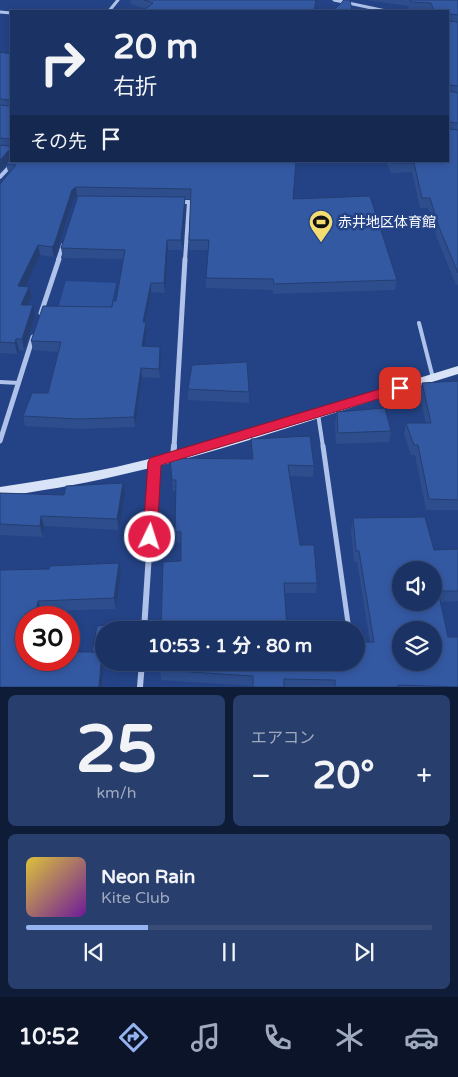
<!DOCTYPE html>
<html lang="ja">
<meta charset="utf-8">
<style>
:root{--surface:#1b3264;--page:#283e6d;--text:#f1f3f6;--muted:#a0aabf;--line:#394d78;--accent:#95b2f1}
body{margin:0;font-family:"Varela Round","Noto Sans JP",sans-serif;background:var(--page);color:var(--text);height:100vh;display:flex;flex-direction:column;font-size:19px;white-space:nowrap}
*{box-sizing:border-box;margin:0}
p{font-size:16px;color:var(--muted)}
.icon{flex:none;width:28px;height:28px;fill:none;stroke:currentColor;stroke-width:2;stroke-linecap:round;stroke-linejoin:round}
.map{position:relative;height:687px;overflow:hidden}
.sheet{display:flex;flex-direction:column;gap:8px;padding:8px;background:#0f1c37;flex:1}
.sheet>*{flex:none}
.top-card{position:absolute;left:10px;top:10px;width:439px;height:152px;border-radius:0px;box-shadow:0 2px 8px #0003,0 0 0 1px var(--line);background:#1b3264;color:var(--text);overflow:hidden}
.controls{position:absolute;left:392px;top:561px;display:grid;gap:10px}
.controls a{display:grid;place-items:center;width:50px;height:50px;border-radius:50%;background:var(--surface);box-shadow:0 2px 8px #0003,0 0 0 1px var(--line);font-size:25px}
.speed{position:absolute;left:15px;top:606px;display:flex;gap:10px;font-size:25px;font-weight:700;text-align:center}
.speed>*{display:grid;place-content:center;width:65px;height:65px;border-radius:50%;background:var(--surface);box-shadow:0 2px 8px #0003,0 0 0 1px var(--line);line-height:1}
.speed .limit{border:8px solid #d22;background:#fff;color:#111}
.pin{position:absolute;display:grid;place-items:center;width:42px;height:42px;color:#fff;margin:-21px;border-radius:10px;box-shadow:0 2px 8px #0006}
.me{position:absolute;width:55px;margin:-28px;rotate:4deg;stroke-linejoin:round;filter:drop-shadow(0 0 4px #0008)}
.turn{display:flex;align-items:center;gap:18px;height:105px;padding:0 20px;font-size:22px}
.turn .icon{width:65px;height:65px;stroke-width:2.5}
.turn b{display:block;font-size:35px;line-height:42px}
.then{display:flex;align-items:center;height:48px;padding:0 20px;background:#0003;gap:10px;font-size:19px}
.big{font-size:38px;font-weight:700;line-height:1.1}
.sheet .tile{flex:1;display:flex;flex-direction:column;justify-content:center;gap:8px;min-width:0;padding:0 18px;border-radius:8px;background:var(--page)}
.sheet .dial{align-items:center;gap:0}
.dial b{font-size:65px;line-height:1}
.song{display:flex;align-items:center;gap:15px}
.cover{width:60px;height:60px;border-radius:8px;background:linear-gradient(135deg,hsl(50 70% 55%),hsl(280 70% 35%))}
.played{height:5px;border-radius:2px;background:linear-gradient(90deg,var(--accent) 30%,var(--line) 30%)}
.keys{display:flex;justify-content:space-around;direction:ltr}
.heat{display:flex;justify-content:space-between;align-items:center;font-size:28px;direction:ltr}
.sheet .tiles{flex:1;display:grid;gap:8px;grid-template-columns:1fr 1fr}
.tile:last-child{grid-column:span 2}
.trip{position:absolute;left:95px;top:621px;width:270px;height:50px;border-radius:25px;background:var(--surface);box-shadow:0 2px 8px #0003,0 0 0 1px var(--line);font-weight:700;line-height:50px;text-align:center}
.menu{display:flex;height:80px;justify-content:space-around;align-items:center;background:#0b1428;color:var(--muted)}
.menu .icon{width:35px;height:35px}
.menu .current{color:var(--accent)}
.menu b{font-size:22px;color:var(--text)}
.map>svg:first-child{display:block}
.green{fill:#2e549e}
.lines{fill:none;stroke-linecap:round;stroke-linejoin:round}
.lane-far1{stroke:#afc2e9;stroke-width:4}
.lane{stroke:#afc2e9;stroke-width:5}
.street-far3{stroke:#afc2e9;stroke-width:3}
.street-far2{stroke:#afc2e9;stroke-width:4}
.street-far1{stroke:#afc2e9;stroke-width:5}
.street{stroke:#afc2e9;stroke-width:6}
.secondary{fill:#d9e3f7;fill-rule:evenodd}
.wall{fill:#2d4d8c}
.shaded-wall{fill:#243e72}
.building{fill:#3459a3;stroke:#243e72;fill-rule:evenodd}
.route{fill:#e11d48;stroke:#92132f}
.labels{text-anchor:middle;stroke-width:5;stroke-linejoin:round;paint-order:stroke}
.poi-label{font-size:14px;fill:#fff;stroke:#244386;text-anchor:start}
</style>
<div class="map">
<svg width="458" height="687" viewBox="0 0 458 687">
<rect width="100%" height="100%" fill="#244386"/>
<path class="green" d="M66 281 116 283 110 313 57 312Z"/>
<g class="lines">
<path class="lane-far1" d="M419 323 433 378
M0 382 19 383
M318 414 323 447"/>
<path class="lane" d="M323 446 349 630"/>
<path class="street-far3" d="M334 0 386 11
M109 11 118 0
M0 12 11 13"/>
<path class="street-far2" d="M0 177 15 161
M178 202H189L185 260
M58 260 63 245"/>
<path class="street-far1" d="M41 313 59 259
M0 441 33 337
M174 447 185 259"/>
<path class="street" d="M173 458 174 446
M144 630 155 462
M140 687 142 662"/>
<path class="secondary" d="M458 366V374C344 408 232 450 116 476 78 485 39 491 0 497V487C39 481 77 475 116 467 232 441 344 400 458 366Z"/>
</g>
<path class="wall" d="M131 0H316L315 11H143L146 9 131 4Z
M366 0H458V285H456L437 238 428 208H420L412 172 391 173 386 161H448V11H430L409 10 408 6Z
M0 52 11 54V161L293 199 397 280 395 290 273 294V290L206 288V278L208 250H189V240L191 199H185V206L182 250H168L165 293 151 292 146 322 147 332 144 346 160 347 161 357 160 378 142 377 135 427 80 429 25 426 23 416 48 393 58 352 33 350 31 341 112 307 116 301 123 259 63 258 61 248 78 197 73 200 56 255 54 257 40 255 25 286 29 287 32 297 28 305 35 316 24 350H19L17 354 0 353V184L9 174 6 165 0 172Z
M458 381V510H426L415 455H411L404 434 406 423H426L419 394 422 383Z
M188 389 249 392V403L188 400Z
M337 412 391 431 389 442 336 444 335 423Z
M251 439 314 466 313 477 289 476 300 545 317 583 316 593H284L181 561V543L176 542 175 532 176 491H173L170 458 252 459Z
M123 483 125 494 119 530 44 526 43 537 0 535V493L64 495Z
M353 518 434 550 458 549V601L441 602 458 687H252V686L161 680 160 670 370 642 357 562H354L351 529Z
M119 563 121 574 116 609 42 611 41 618H26V660H69V652H93L97 626 123 623 124 630H104V657H103L104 662 102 687H0V570L49 569 50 566Z"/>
<path class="shaded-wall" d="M450 122 448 131V132V123Z
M11 148V160L6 164V165L0 172V160Z
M76 187 77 197 73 200 56 255 54 257 52 247 72 190Z
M185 197V206L182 250 181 240Z
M167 240 168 250 165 293 164 283Z
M38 245 40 255 21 296 18 286Z
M151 283V292L144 332 143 322Z
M29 287 32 297 23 315 21 305Z
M33 305 35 316 24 350 22 339Z
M146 322 147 332 143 356 142 346Z
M16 339 19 350 17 354 15 343Z
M160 347 161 357 160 378 159 369Z
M141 368 142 377 135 427 134 417Z
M123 483 125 494 119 530 117 519Z
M41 516 44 526 43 537 40 526Z
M119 563 121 574 116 609 114 598Z
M38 601 42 611 41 618H35Z
M102 652 104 662 102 687H99Z"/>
<path class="building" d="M144 0H316L314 11H143L153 3Z
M344 0H350L352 11H333Z
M410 0H458V15L450 14 448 17V11H434L431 3 410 2Z
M448 20 449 21 458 22V86L450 85 448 86Z
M0 52 11 54V101L10 100 0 99Z
M448 88 449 91 458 93V123L450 122 448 123Z
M11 104V141V139L0 138V105L10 106Z
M448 128 449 129 458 130V273L439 227 430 198H422L414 163H393L392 161H448Z
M11 144V148L0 160V145L9 146Z
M11 158V161H296L293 199 370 196 397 280 274 284 273 279 206 278 209 240H189L191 189 76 187 72 190 54 245 52 247 38 245 18 286 29 287 21 305H33L22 339H16L15 343 0 342V184L16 165 6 164Z
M78 196 185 197 181 240H167L164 283H151L143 322H146L142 346 160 347 159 369 141 368 134 417 78 419 23 416 32 393H48L61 342 31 341 43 306 112 307 113 301H116L125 250 61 248Z
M247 362 249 392 188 389 192 365Z
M458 381V500L429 499 418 445H414L406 423H431L422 383Z
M385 408 391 431 338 433 337 412Z
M310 436 314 466 288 465 300 545H314L317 583H284L287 630H161L163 562 181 561V532H175L176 480H172L170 458 253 459 251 439Z
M123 483 117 519 41 516 40 526 0 524V493L64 495 66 486Z
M425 517 434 550 458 549V591H438L448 637H458V687L398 685V687H335V680L284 679V687H253V676L160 670V662H356V642H374L359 551H356L353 518ZM401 570H434V602H401ZM401 630H434V662H401Z
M119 563 114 598 38 601 35 618H26V660H69V652H102L99 687H0V570L49 569 50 566Z
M123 623 122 630H104V652H92L97 626Z"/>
<path class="route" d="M400 383 406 388 404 391 161 465 157 537 155 541 150 543 145 541 143 537 148 462 150 458Z"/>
<defs>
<symbol id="stadium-pin" viewBox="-11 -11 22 30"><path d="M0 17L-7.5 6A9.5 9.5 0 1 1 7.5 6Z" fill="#f3dd72" stroke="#244386"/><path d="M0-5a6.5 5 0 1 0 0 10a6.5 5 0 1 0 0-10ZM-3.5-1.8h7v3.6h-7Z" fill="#111"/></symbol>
</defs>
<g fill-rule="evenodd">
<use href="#stadium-pin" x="307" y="208" width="28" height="38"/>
</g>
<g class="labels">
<g class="poi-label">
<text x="338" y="227">赤井地区体育館</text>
</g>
</g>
</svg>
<div class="controls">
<a><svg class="icon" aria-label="sound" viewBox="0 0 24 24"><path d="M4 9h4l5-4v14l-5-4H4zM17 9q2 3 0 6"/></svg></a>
<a><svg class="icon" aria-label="layers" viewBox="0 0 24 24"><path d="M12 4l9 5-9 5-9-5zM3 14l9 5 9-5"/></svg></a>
</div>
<div class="speed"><div class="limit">30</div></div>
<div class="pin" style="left:400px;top:388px;background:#d93025"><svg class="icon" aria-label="arrive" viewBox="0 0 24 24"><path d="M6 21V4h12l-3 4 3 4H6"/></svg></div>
<svg class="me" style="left:150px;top:537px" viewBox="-20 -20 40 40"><circle r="17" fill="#e11d48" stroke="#fff" stroke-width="3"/><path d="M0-11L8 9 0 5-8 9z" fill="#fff"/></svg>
<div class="trip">10:53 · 1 分 · 80 m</div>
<div class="top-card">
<div class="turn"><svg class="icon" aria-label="right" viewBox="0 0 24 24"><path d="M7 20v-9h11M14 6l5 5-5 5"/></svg><div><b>20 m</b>右折</div></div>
<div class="then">その先<svg class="icon" aria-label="arrive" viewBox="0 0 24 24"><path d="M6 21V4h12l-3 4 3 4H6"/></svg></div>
</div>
</div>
<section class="sheet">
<div class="tiles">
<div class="tile dial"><b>25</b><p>km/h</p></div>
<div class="tile"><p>エアコン</p>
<div class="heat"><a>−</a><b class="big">20°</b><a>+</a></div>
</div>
<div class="tile">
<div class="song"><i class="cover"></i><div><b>Neon Rain</b><p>Kite Club</p></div></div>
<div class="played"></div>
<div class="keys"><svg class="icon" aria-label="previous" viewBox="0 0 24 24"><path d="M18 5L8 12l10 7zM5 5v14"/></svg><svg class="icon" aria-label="pause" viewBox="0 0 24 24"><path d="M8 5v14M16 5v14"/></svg><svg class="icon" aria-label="next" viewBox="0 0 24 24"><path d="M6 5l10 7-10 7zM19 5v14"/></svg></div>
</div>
</div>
</section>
<nav class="menu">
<b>10:52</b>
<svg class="icon current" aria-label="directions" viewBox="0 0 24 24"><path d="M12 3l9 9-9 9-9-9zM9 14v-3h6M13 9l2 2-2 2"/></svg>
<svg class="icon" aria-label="music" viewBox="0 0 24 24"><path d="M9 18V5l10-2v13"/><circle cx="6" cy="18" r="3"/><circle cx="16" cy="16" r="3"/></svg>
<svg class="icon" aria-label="phone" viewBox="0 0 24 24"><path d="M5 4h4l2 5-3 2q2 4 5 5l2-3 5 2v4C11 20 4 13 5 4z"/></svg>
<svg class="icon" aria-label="climate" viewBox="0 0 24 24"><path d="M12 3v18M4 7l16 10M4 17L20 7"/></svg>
<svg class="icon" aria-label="car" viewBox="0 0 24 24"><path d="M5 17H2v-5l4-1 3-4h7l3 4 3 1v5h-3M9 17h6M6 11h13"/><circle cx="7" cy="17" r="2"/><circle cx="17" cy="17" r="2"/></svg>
</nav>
